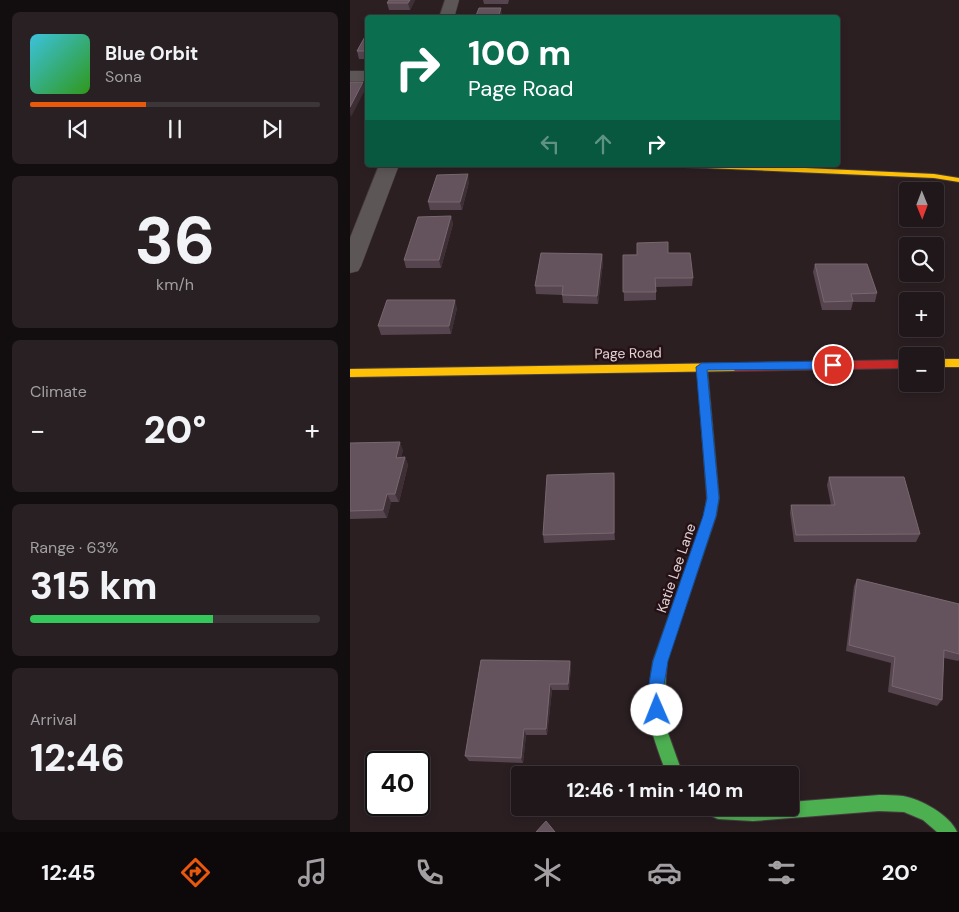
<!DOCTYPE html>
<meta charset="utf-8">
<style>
:root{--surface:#20171a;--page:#282023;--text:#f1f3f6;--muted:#a29fa2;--line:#3d3639;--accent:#ea580c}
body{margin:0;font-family:"DM Sans",sans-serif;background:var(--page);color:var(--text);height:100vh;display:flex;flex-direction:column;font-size:19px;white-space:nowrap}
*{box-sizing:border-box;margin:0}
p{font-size:16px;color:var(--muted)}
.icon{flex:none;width:28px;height:28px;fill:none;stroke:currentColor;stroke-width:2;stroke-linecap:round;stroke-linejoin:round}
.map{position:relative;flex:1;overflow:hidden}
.side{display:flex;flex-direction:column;gap:12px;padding:12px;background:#120d0e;width:350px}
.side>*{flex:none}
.banner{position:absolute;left:15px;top:15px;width:475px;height:152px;border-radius:5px;box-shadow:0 2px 8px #0003,0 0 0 1px var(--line);background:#0b6e4f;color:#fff;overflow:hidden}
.needle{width:32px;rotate:179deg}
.buttons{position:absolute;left:549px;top:182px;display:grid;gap:10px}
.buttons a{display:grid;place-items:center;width:45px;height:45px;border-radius:5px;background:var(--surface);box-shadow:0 2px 8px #0003,0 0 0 1px var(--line);font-size:25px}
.speed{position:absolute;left:15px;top:751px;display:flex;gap:10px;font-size:25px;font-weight:700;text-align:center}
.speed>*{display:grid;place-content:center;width:65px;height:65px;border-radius:50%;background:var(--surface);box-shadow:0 2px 8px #0003,0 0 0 1px var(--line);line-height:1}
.speed .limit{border:2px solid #111;border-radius:8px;background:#fff;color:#111}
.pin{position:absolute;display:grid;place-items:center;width:42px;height:42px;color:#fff;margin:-21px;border:2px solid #fff;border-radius:50%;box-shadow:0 1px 5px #0007}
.me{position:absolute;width:55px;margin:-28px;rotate:359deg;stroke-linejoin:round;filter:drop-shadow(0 0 4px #0008)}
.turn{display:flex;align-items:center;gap:18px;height:105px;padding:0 20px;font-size:22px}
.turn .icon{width:65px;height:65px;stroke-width:2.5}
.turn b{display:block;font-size:35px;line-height:42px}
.lanes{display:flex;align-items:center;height:48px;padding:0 20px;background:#0003;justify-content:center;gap:25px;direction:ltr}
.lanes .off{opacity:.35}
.big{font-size:38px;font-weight:800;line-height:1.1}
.side .widget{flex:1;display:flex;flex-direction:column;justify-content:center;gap:8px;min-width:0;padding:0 18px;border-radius:8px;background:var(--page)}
.side .dial{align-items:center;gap:0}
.dial b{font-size:65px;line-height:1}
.song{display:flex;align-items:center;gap:15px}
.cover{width:60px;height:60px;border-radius:8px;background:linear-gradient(135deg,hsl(190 70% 55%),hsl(110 70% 35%))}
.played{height:5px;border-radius:2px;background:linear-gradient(90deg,var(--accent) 40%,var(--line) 40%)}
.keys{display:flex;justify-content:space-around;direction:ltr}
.heat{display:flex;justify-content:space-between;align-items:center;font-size:28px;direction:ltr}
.charge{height:8px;border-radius:4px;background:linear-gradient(90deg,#34c759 63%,var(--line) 0)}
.trip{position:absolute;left:161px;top:766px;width:288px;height:50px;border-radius:5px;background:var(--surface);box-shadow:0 2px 8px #0003,0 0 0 1px var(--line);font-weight:800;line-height:50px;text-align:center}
.tabs{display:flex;height:80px;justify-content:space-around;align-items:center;background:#0d090a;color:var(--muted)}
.tabs .icon{width:35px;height:35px}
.tabs .current{color:var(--accent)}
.tabs b{font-size:22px;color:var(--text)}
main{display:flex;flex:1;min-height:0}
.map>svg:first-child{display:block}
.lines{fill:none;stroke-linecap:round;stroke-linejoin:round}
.street-casing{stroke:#473c3f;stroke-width:1}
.fast-casing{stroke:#473c3f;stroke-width:2}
.slow-casing{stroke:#473c3f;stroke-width:2}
.jam-casing{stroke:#473c3f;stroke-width:2}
.street{fill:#5c5756;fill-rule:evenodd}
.fast{fill:#4caf50;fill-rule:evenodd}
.slow{fill:#ffc107;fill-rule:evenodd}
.jam{fill:#c62828;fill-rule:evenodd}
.wall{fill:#56444e}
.shaded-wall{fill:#3e2f36}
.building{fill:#64535c;stroke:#78676f}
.route{fill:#1a73e8;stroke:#114b97}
.labels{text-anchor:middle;stroke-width:5;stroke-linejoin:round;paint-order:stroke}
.street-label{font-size:14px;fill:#e1d2d4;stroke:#251115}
</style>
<main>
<section class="side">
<div class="widget">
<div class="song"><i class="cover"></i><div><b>Blue Orbit</b><p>Sona</p></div></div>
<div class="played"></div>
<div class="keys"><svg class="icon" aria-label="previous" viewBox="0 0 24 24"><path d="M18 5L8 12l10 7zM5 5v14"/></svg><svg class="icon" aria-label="pause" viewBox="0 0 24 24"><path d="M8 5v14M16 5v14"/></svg><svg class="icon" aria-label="next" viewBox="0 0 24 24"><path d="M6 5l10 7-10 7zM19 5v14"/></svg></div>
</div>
<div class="widget dial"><b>36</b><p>km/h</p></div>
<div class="widget"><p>Climate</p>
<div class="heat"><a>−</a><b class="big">20°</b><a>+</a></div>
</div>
<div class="widget"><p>Range · 63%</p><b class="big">315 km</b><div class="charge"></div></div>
<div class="widget"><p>Arrival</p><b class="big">12:46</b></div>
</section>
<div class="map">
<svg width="609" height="832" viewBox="0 0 609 832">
<rect width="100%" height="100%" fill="#2b1f22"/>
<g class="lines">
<defs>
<path id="street" d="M95 0H109L104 18H89Z
M0 71H18V81H0Z
M29 165H49L11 266 8 271 0 273V238Z"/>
<path id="fast" d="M352 363 357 367 369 498 366 516 317 661 314 705 318 733 333 775H317C312 762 307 748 303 735 296 711 299 685 303 661L354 516 357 498 347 367Z
M529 795C537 795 545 795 553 796 571 799 600 815 607 832H587L573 820 554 812 529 811 403 821 368 819 357 814 355 808H440V802Z"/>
<path id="slow" d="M330 165H388L584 174 609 178V182L584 178 334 167Z
M585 359H609V367H585Z
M385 363 390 367 385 371 0 377V369Z"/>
<path id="jam" d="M558 360V368L385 371 380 367 385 363Z"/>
</defs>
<use href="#street" class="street-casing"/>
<use href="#fast" class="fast-casing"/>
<use href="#slow" class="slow-casing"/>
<use href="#jam" class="jam-casing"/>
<use href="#street" class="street"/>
<use href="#fast" class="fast"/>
<use href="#slow" class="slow"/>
<use href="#jam" class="jam"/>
</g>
<path class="wall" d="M39 0H65L60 10H39L37 3Z
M133 0H159L158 4H134Z
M17 33 18 59H9L7 51Z
M119 182 112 210H80L78 202Z
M101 216 103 224 91 268H56L54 260Z
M318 253 343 278 342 286 306 287V300L274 301 273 255Z
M252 254 253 262 248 304 213 303 212 295 186 294 185 286Z
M465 264 527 293 525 302H503L501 310H472L463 272Z
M107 308 101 334 31 335 28 326Z
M0 443 53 450 51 457H55L58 465 49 502H41L37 518 0 519Z
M479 477 570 534 566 542H444L440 513 441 505H481L477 485Z
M265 481V540L194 543 193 535Z
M507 579 609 604V660L608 661 594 658 592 700 587 706 538 692 541 663 496 651 504 586Z
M220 661 221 667 219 690H202L197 735H176L173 763 119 761 115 756Z"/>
<path class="shaded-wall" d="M60 0H65L60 10 58 3Z
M151 8 152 14 151 18H148Z
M13 82 15 90 1 117 0 113V107Z
M118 174 119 182 112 210 110 202Z
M101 216 103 224 91 268 89 260Z
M252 254 253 262 248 304 247 296Z
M105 300 107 308 101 334 99 326Z
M50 442 53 450 49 465 46 458Z
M55 457 58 465 49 502 45 494Z
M264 473 265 481V540L264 533Z
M37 494 41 502 37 518 33 510Z
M220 661 221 667 219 690 218 684Z
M200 684 202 690 197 735 196 729Z
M174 729 176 735 173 763 171 758Z"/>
<path class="building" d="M39 0H60L58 3H37Z
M129 8H151L148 18H125Z
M17 33 18 51H7Z
M0 82H13L0 107Z
M118 174 110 202H78L87 175Z
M101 216 89 260H54L68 217Z
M318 242V253H340L343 278H305L306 292H273V255H287V243Z
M191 253 252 254 247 296 212 295 213 286H185Z
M465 264H517L527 293 501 294 503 301 474 302Z
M37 300H105L99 326H28Z
M50 442 46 458 55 457 45 494H37L33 510 0 511V443Z
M264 473V533L193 535 197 475Z
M479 477H554L570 534 446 535 441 505H485Z
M507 579 609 604V654L594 650 592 700 542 686 545 657 499 645Z
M131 660 220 661 218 684H200L196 729H174L171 758 115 756Z
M196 821 205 832H186Z"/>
<path class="route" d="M483 361 488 365 483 369 357 370 369 498 366 516 318 661 314 685V710L312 716 307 718 301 716C295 699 300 678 303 661L353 516 357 498 346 367 352 363Z"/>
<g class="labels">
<g class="street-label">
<text transform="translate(278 353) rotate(-1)" y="5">Page Road</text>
<text transform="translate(326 568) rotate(-71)" y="5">Katie Lee Lane</text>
</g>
</g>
</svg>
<div class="buttons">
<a><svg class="needle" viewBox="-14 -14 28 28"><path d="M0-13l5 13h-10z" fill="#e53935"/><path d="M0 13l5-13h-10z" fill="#a29fa2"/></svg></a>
<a><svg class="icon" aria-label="search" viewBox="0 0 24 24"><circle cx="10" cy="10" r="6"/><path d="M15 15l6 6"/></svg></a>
<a>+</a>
<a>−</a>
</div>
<div class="speed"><div class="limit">40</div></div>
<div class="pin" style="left:483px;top:365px;background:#d93025"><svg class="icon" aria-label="arrive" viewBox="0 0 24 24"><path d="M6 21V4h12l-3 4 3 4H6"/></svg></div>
<svg class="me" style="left:307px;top:710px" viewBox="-20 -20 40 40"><circle r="19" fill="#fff"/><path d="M0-13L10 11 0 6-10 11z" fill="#1a73e8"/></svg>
<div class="trip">12:46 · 1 min · 140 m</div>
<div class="banner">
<div class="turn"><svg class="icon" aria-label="right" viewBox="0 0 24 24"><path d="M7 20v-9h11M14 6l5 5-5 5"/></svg><div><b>100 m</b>Page Road</div></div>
<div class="lanes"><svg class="icon off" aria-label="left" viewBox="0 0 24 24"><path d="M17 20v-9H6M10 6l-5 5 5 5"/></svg><svg class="icon off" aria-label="ahead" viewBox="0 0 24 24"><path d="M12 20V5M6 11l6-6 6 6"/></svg><svg class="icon" aria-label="right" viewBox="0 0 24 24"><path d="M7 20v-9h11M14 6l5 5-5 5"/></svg></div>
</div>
</div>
</main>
<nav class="tabs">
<b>12:45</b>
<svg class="icon current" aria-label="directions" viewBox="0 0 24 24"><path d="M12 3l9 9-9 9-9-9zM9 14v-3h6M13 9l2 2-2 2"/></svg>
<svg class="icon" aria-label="music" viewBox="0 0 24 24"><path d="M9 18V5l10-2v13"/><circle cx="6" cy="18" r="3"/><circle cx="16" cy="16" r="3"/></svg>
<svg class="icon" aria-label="phone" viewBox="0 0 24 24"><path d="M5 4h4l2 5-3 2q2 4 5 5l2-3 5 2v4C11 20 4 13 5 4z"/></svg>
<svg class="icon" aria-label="climate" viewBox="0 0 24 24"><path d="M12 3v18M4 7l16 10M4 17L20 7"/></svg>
<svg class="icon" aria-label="car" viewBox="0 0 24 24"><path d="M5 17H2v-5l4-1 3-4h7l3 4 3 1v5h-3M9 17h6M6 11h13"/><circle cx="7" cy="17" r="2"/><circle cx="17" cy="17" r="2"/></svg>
<svg class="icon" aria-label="filters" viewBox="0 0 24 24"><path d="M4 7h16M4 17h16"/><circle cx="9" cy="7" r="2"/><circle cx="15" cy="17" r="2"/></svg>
<b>20°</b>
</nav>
